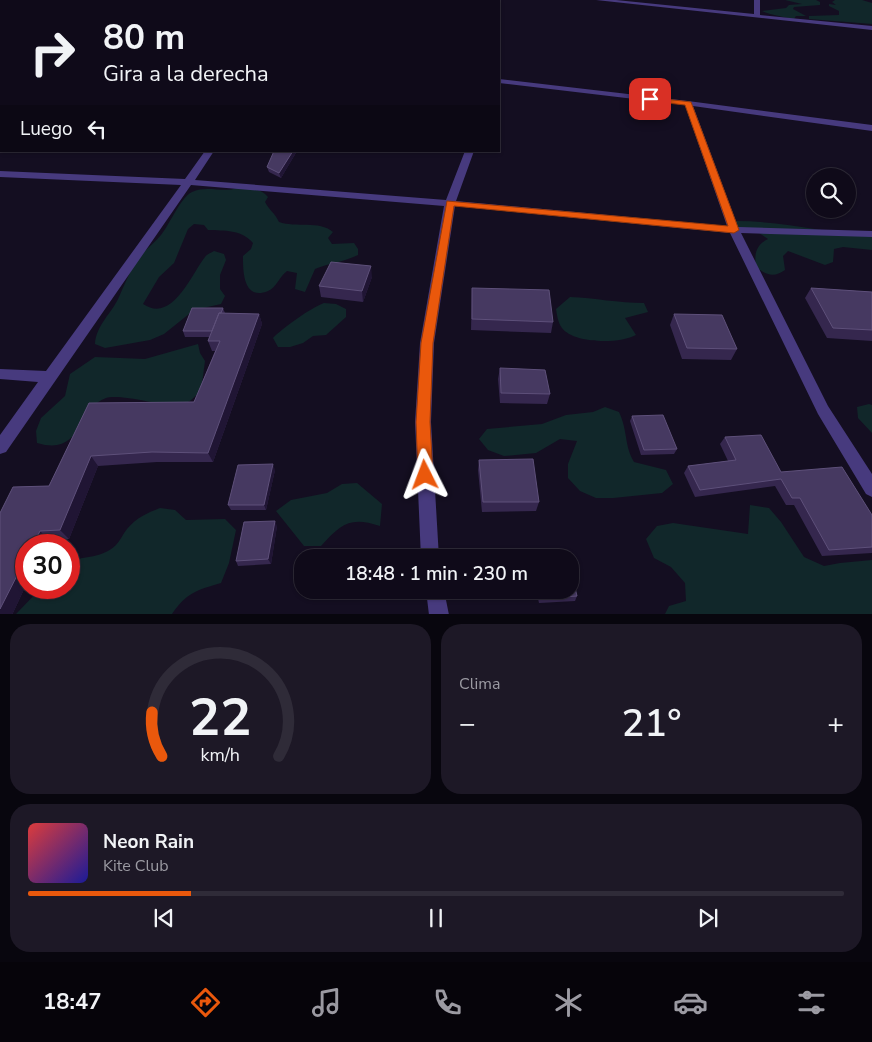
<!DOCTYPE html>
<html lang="es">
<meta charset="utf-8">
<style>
:root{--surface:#0f0a19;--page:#1d1826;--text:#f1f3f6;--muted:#9b9aa2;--line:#2f2b38;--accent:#ea580c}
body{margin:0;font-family:"Nunito Sans",sans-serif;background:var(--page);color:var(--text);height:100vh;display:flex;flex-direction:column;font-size:19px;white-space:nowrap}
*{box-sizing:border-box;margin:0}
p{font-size:16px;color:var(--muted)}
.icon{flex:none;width:28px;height:28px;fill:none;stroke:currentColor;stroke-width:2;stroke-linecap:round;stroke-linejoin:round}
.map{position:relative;height:614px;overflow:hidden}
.sheet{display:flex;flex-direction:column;gap:10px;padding:10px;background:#08060e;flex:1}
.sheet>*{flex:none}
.top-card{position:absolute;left:0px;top:0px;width:500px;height:152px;box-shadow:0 1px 4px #0004,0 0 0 1px var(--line);background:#0f0a19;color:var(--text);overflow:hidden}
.fabs{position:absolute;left:806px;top:168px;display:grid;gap:10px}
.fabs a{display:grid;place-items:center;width:50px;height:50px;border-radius:50%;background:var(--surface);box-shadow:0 1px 4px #0004,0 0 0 1px var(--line);font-size:25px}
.speed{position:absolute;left:15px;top:534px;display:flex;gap:10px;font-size:25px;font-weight:700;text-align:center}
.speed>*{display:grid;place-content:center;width:65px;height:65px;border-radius:50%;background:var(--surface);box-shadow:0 1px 4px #0004,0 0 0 1px var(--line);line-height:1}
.speed .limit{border:8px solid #d22;background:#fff;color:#111}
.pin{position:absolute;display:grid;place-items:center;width:42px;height:42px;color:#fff;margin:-21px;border-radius:10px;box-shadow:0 2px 8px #0006}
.me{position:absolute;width:55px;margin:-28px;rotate:357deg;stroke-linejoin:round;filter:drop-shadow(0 0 4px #0008)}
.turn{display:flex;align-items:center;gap:18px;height:105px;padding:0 20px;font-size:22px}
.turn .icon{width:65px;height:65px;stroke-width:2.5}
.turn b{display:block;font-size:35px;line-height:42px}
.then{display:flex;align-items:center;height:48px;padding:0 20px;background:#0003;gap:10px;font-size:19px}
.big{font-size:38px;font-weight:600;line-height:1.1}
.sheet .widget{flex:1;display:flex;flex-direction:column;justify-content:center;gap:8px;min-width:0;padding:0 18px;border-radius:20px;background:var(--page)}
.sheet .dial{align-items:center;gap:0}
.dial svg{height:130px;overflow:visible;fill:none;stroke:var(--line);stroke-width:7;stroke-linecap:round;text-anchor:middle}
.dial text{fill:var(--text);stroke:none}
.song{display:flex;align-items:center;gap:15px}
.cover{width:60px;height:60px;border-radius:8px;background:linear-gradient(135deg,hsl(0 70% 55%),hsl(240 70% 35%))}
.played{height:5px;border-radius:2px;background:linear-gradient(90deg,var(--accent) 20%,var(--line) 20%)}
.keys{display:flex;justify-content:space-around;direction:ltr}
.heat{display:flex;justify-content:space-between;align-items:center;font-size:28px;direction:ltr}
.sheet .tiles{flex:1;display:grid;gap:10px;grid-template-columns:1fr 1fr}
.widget:last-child{grid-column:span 2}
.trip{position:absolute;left:294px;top:549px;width:285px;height:50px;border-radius:20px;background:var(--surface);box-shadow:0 1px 4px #0004,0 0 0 1px var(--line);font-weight:600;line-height:50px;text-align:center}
.dock{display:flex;height:80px;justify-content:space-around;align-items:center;background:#06040a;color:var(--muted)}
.dock .icon{width:35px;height:35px}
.dock .active{color:var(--accent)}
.dock b{font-size:22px;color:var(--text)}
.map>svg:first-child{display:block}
.green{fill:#11272a}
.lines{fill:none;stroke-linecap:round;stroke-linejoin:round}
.minor{fill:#473a7e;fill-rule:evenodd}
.wall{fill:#35274e}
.shaded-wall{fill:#201534}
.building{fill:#463961;stroke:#5e507a}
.route{fill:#ea580c;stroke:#983908}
</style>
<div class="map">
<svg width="872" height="615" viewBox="0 0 872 615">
<rect width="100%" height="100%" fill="#140e21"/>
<path class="green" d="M785 0H816L820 2V5L794 7 793 9 806 16H796L794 19C784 17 771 15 762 11L786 8 789 5 802 4Z
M835 0H862L872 3V24L809 19V16L839 15V11L829 6V4L836 5 832 2Z
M237 188C248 189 261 187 268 197L265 202C269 210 275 213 279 222 296 228 319 220 333 232L328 238 332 244 354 243 358 249V255C344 262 329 263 315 269L305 292 295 289 297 273 287 271C279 277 276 288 268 291 243 301 243 271 243 256L251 249 253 243C241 229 225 231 208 230L204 225 194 224 188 229 174 263 159 277 143 304C172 324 191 275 205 257 207 254 211 253 214 251L224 254 226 260 220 275V289L225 296 221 304 194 310 164 334 150 340 105 348 95 344C96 325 112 313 119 297 124 285 129 274 135 263 141 252 153 245 161 235 170 224 180 198 192 192 207 185 223 193 237 188Z
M736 221C782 221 826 233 872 235V250L843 247 834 249 833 262 825 265 788 251 783 256 785 270C774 278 766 275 756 267 754 254 756 245 768 239L759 233H737L726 222Z
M570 297C595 298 618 303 644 303L648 312 625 318 636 335C620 344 574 344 562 328 558 323 557 315 556 309Z
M324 303 336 304 346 309V317L326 335 313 336 303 343 290 347H278L273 338C284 327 309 309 324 303Z
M198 344 200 353 205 361 201 391 190 401 175 408C161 404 118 394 106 398 77 408 83 457 37 443L36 431 41 418 65 396 70 374 95 357 145 359Z
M869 404 872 405V433L858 418 857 407Z
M605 407 619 412C628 431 624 445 634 462L666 470 673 484 662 493 613 498H596L580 491 568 478V464L577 441 560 439 536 453 504 456 488 450 479 439 487 429 542 424 566 415 593 412Z
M357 483 382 504 380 526C350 516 341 524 321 546H304L276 511 291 500 327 493 342 484Z
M750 505 769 508 781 522 804 557 824 566 840 563 872 560V614H665L669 606 686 601 685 583 671 567 654 558 646 539 657 526 673 523 748 534Z
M160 508 175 510 186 520 225 519 236 530 229 563 221 583C197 590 186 593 172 614H16L41 588H69V562C86 555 101 559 116 545 120 541 123 534 127 529 136 518 147 513 160 508Z"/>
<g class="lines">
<path class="minor" d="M596 0H616L754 14V0H760V15L872 26V30Z
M499 79 688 101 872 125V131L693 106 738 227 872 231V237L741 233 828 406 872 474V497L866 494 818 414 730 233 455 206 434 343 431 422 439 558H421L415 422 420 343 444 206 191 185 6 452 0 454V435L38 382 0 379V369L46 371 181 185 0 177V171L185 179 205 151H214L195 180 446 200 465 151H474L456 201 727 226 685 105 499 83Z
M426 590H444L449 615H429Z"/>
</g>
<path class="wall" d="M297 151 281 178 269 172 267 167Z
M372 277 363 302 321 297 319 286Z
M472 288 553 322 551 333 471 330Z
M811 288 872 292V341L827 338 805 298Z
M192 308H223L225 313 259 314 262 324 213 462H157L98 466 69 539 49 540 46 545H26V585L12 615H0V513L13 487 49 486 89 403 194 402 215 351H212L208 341 209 337H185L183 331Z
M674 314 737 349 731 360 682 359 670 325Z
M500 368 550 394 547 404 500 403 498 379Z
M632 416 677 449 674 454 641 455 630 421Z
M725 437 781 472 872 515V553L822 556 794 505H786L775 486 695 497 684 473 688 466 728 461 720 444Z
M479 460 539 502 536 511 482 512 478 470Z
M275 470 266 510H231L228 505Z
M277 526 271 564 238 566 236 561Z
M536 590H570L577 596 575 601 539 603Z"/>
<path class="shaded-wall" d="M293 151H297L281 178 279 173Z
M371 266 372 277 363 302 362 291Z
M259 314 262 324 213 462 208 453Z
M91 456 98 466 69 539 60 530Z
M273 464 275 470 266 510 264 505Z
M275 521 277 526 271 564 268 559Z
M40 531 49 540 46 545H33Z
M26 558V585L12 615H0V609Z"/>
<path class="building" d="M274 151H293L279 173 267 167Z
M331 262 371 266 362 291 319 286Z
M472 288 549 290 553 322 472 319Z
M811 288 872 292V330L833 328Z
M192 308H223L221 313H219L212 331H183Z
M219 313 259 314 208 453 152 452 91 456 60 530 40 531 33 545H26V558L0 609V513L13 487 49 486 89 403 194 402 220 341H208Z
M674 314 722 315 737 349 687 348Z
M500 368 545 370 550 394 501 393Z
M663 415 677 449 644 450 632 416Z
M761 435 781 472 842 467 872 515V547L829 550 800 498H792L781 479 700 490 688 466 736 460 725 437Z
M533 459 539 502H483L479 460Z
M273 464 264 505H228L238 465Z
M275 521 268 559 236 561 244 522Z
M567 556 568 558H545Z
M570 567 577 596 540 599 538 590H570Z"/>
<path class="route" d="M648 97 691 102 739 230 734 233 454 206 433 343 430 422 433 475 431 480 425 482 420 480 418 475 416 422 421 343 447 201 728 226 685 105 650 101 648 100Z"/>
</svg>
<div class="fabs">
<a><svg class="icon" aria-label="search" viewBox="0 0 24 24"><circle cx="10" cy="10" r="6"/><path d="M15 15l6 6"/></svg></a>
</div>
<div class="speed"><div class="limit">30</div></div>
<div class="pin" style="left:650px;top:99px;background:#d93025"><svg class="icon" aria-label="arrive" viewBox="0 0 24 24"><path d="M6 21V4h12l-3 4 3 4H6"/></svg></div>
<svg class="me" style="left:425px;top:475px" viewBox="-20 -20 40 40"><path d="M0-17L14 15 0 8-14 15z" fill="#ea580c" stroke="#fff" stroke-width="4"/></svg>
<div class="trip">18:48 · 1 min · 230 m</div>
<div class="top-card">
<div class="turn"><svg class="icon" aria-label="right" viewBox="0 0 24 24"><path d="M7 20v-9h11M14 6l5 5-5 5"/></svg><div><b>80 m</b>Gira a la derecha</div></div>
<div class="then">Luego<svg class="icon" aria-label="left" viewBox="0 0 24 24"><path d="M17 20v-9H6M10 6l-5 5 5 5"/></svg></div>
</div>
</div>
<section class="sheet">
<div class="tiles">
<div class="widget dial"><svg viewBox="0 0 100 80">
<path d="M14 69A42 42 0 1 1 86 69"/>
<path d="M14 69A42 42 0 0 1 8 42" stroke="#ea580c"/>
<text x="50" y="56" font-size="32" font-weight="700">22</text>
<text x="50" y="72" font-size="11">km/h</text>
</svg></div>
<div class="widget"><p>Clima</p>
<div class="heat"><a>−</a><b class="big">21°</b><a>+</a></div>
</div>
<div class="widget">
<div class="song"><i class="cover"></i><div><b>Neon Rain</b><p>Kite Club</p></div></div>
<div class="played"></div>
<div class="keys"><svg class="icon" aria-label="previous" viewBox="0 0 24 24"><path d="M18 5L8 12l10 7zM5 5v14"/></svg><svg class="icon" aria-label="pause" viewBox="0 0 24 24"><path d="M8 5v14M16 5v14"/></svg><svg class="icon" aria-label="next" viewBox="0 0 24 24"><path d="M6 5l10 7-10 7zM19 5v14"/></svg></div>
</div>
</div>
</section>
<nav class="dock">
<b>18:47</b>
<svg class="icon active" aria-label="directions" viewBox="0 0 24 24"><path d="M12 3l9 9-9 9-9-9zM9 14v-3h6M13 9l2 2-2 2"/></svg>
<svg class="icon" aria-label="music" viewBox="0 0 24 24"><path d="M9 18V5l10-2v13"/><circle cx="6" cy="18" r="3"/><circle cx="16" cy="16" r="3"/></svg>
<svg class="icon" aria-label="phone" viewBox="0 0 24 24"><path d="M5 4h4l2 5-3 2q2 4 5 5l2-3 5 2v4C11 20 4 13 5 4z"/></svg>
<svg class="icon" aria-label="climate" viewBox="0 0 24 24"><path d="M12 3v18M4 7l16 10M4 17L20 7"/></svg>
<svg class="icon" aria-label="car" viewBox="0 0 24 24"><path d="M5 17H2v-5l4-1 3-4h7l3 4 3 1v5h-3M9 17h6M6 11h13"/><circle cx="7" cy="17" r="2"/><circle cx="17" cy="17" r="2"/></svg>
<svg class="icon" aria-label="filters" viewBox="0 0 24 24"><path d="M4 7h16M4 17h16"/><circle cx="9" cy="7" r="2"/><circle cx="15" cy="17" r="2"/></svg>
</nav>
